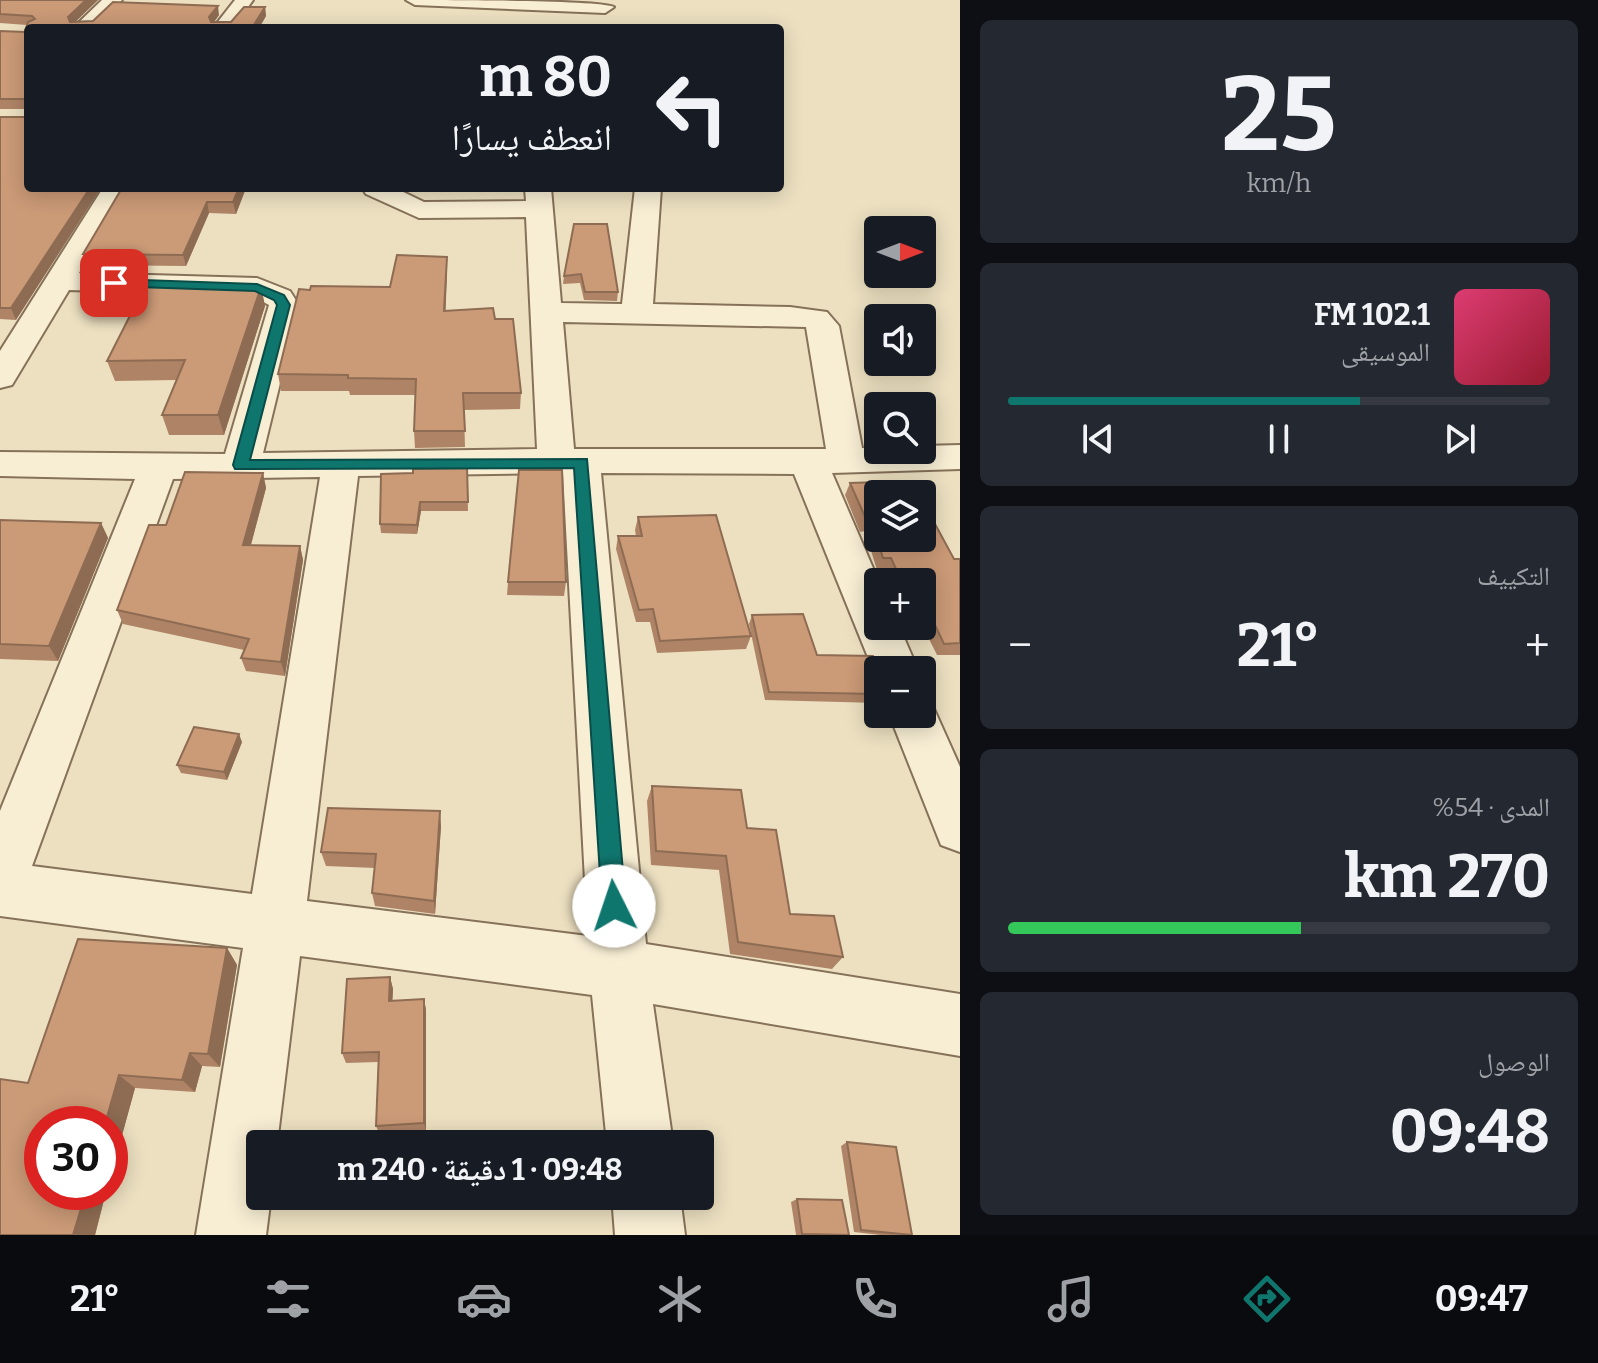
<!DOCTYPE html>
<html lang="ar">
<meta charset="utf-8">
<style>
:root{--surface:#171b24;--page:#242831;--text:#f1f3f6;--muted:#9ea1a6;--line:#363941;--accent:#0f766e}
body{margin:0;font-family:Bitter,"Noto Naskh Arabic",serif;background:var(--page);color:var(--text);direction:rtl;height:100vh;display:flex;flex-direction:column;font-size:30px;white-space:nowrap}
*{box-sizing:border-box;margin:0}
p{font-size:26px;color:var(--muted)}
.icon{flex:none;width:44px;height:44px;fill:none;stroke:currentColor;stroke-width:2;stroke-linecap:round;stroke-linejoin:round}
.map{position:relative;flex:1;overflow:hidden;direction:ltr}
.side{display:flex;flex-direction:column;gap:20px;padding:20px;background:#0d0f14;width:638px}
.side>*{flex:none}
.banner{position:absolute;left:24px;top:24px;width:760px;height:168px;border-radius:8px;box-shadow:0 4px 20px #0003;direction:rtl;background:#171b24;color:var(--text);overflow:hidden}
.needle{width:52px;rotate:90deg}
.controls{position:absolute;left:864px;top:216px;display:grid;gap:16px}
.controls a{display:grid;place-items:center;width:72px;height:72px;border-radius:8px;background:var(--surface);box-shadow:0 4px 20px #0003;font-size:40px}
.speed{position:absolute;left:24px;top:1106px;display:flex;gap:16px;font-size:40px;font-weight:700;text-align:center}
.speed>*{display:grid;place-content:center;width:104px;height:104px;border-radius:50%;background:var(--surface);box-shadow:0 4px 20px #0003;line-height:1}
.speed .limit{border:12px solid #d22;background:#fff;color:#111}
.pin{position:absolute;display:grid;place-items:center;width:68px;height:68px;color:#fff;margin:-34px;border-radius:16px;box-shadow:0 4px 12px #0006}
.me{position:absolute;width:88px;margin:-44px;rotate:356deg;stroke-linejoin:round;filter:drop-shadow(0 0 6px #0008)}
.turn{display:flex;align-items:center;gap:28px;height:168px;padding:0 40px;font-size:36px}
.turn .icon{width:104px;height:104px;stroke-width:2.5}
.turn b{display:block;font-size:56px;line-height:68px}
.big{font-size:60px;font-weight:700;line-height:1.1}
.side .card{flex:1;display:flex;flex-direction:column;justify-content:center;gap:12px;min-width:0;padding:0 28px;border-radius:12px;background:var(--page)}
.side .dial{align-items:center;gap:0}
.dial b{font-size:104px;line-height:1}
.song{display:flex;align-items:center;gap:24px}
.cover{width:96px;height:96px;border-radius:12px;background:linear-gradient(135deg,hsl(340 70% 55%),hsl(350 70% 35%))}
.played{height:8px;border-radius:4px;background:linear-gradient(90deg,var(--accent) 65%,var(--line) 65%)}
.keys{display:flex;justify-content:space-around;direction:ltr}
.heat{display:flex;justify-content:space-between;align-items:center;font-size:44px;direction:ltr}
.charge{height:12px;border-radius:6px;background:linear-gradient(90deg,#34c759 54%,var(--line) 0)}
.trip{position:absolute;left:246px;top:1130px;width:468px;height:80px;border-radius:8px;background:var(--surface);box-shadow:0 4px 20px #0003;font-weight:700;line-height:80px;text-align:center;direction:rtl}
.dock{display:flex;height:128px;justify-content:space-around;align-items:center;background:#090b0e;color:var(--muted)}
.dock .icon{width:56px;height:56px}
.dock .current{color:var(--accent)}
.dock b{font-size:36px;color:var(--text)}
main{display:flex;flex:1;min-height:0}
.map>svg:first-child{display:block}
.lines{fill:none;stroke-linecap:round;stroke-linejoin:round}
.minor-casing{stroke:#867159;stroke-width:4}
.minor{fill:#f8eed4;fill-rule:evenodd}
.wall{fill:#af8466}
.shaded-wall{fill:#8e6c53}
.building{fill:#cb9a77;stroke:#8e6c53;stroke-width:2}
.route{fill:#0f766e;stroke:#0a4d48;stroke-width:2}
</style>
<main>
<section class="side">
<div class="card dial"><b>25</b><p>km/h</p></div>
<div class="card">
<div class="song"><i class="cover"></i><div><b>102.1 FM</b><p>الموسيقى</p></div></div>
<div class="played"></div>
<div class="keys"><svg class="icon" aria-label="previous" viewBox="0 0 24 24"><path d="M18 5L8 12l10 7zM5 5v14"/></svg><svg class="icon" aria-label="pause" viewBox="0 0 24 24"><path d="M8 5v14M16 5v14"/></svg><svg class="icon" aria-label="next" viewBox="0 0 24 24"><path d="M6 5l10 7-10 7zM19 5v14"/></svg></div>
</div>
<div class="card"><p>التكييف</p>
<div class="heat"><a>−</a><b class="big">21°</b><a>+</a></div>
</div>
<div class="card"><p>المدى · 54%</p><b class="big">270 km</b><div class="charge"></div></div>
<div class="card"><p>الوصول</p><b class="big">09:48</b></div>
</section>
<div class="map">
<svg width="960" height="1235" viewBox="0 0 960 1235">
<rect width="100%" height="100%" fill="#ede0c1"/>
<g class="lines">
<defs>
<path id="minor" d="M102 0H122L94 28H73Z
M235 0H253L233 28H213Z
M406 0C435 0 602 0 614 7L605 13 415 5Z
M103 188H129L79 273 257 278 290 291 299 305 263 453 537 449 526 217 419 218 366 194 362 188H395L424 202 526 201 525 188H551L561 303 622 304 635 188H661L653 304 790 307 827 312 839 326 862 448 922 450V446L960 445V469L832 473 879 582 878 626H899L918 670H878V682L794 474 601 473 646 944 960 994V1056L653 1004 673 1144H607L592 995 300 956 277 1144H260V1196H271L266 1235H196L243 948 0 916V811L135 479 0 476V452L225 454 269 305 252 296 69 290 12 385 0 388V351ZM563 322 806 327 826 449H574ZM556 473H563L588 936 307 901 358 476ZM320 477 252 894 32 866 173 479Z
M922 697 930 700 960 767V852L941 845 889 714H922Z
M612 1196H680L685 1235H615Z"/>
</defs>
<use href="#minor" class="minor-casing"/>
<use href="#minor" class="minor"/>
</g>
<path class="wall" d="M0 0H98L75 22 219 15 214 22H231L265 7 266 16 259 28H28V188L16 320 0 319V117H26V109H0V31L25 32 27 25 0 23Z
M122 188H246L236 214 209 213 186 266 87 265 83 254Z
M607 224 618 292 617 301 584 300 580 283 563 284 564 276Z
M447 257 445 311 495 319 521 393 520 409 464 410 465 447 415 448 414 431 416 395H350L349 391H281L278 374 390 287Z
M261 287 265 306 224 435H169L162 415 176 380 115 381 107 361Z
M467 468 468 511H421L417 534 381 533 380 524 413 473Z
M263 473 266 488 251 545 300 546 303 560 285 676 246 671 241 658 244 650 123 624 117 610 166 525Z
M850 483 954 559H960V655H937L922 625V582H890L885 570H877L865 531 860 532 845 495Z
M638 517 751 636 746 649 657 653 650 622H636L616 549 618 536H636L635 530Z
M0 520 101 523 108 538 58 661 0 659Z
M508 582H566L564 596 507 595Z
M752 615 817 655 878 670V703L765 700 749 624Z
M242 742 227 780 181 773 177 765Z
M652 786 747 828 790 914 843 957 832 969 730 954 719 870 651 865 647 801Z
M441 826 435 914 375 906 372 893 375 868 326 866 321 852Z
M227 948 237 965 220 1067 202 1066 195 1092 135 1088 110 1179V1124L42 1192H106L95 1235H0L28 1083Z
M390 977 393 989 392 1001 424 999 426 1010V1131L379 1133 376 1126 378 1062 346 1063 342 1053Z
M847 1142 912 1235H880L854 1232 841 1146Z
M797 1199 849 1235H796L791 1202Z"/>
<path class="shaded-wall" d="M86 0H98L71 26 68 17Z
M218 6 219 15 211 26 209 17Z
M265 7 266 16 259 28H252Z
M90 188H101L16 320 11 308Z
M239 188H246L236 214 233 202Z
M207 202 209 213 186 266 183 255Z
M447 257V272L445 327 444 311Z
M261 287 265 306 224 435 218 415Z
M263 473 266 488 247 559 243 545Z
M420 502 421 511 417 534V525Z
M101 523 108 538 58 661 49 646Z
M300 546 303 560 285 676 281 662Z
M239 734 242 742 227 780 224 772Z
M440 811 441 826 435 914 434 901Z
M227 948 237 965 220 1067 208 1054Z
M390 977 393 989 392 1012 389 1001Z
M424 999 426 1010V1131L424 1123Z
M190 1053 202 1066 195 1092 182 1080Z
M119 1075 135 1088 110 1179V1124H105Z
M86 1192H106L95 1235H73Z"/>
<path class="building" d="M0 0H86L68 17 70 22 93 21 113 2 218 6 209 17 211 22H231L244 7H265L252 28H28V188H90L11 308H0V117H26V99H0V31L25 32 28 22 35 19 32 16 0 14Z
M122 188H239L233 202H207L183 255 83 254Z
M574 224H607L618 292H585L581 274 564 276Z
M397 255 447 257 444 311 493 308 495 319H513L521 393H463L465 431H414L416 379 348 378V375L278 374 299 289 310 290 311 286 390 287Z
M146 284 261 287 218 415H162L185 360 107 361Z
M467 468 468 502H420L417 525 380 524 381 474 413 473V469Z
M519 470H562L566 582H508Z
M185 472 263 473 243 545 300 546 281 662 241 658 249 639 117 610 149 525H166Z
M912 481 919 494H878V538H922V500L954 559H960V643L944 644 922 598V582H902L891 558H883L871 519H866L850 483Z
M716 515 751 636 660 641 653 609 639 610 618 536H642L638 517Z
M0 520 101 523 49 646 0 644Z
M803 614 817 655 873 656 878 670V694L769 692 752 615Z
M194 727 239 734 224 772 177 765Z
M652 786 741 790 747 828 776 830 790 914 834 916 843 957 738 942 726 856 656 851Z
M328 808 440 811 434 901 372 893 376 854 321 852Z
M78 939 227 948 208 1054 190 1053 182 1080 119 1075 105 1124H42V1192H86L73 1235H0V1079L28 1083Z
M390 977 389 1001 424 999V1123L376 1126 379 1052 342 1053 347 979Z
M847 1142 896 1147 912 1235 861 1230Z
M797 1199 842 1200 849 1235 802 1234Z"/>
<path class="route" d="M114 279 257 284 284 295 290 305 250 460 587 459 626 906 622 914 614 917 606 914 602 906 574 468 235 469 233 465 277 305 274 300 255 291 109 286 108 283Z"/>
</svg>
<div class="controls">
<a><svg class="needle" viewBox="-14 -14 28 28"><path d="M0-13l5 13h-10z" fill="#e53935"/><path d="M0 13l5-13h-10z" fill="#9ea1a6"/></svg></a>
<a><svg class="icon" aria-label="sound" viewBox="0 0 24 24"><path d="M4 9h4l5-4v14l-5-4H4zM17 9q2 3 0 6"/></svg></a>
<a><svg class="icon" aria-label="search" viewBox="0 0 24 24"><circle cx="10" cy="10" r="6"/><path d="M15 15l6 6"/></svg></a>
<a><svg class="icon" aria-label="layers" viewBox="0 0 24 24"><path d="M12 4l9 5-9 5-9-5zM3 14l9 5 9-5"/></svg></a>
<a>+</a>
<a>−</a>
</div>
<div class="speed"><div class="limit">30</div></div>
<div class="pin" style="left:114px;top:283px;background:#d93025"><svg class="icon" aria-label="arrive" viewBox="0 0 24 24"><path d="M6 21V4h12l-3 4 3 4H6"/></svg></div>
<svg class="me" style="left:614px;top:906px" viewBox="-20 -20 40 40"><circle r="19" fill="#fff"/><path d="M0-13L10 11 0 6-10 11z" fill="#0f766e"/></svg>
<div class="trip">09:48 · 1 دقيقة · 240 m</div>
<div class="banner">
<div class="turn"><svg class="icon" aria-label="left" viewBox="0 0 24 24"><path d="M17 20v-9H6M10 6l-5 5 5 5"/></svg><div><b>80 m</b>انعطف يسارًا</div></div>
</div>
</div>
</main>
<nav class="dock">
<b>09:47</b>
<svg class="icon current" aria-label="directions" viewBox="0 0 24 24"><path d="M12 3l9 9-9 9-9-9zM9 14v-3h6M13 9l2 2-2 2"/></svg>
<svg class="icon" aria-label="music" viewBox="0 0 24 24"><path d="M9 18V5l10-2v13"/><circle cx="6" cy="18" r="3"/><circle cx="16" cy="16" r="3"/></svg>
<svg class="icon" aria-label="phone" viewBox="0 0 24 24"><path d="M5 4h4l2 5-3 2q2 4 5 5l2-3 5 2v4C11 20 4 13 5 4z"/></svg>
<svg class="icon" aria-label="climate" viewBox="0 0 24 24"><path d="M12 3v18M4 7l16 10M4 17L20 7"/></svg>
<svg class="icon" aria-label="car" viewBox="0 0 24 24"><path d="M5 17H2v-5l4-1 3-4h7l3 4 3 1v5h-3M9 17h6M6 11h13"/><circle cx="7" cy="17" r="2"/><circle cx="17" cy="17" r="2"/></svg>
<svg class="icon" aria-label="filters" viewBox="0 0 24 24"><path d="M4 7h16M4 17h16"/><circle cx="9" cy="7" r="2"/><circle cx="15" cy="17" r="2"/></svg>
<b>21°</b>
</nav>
